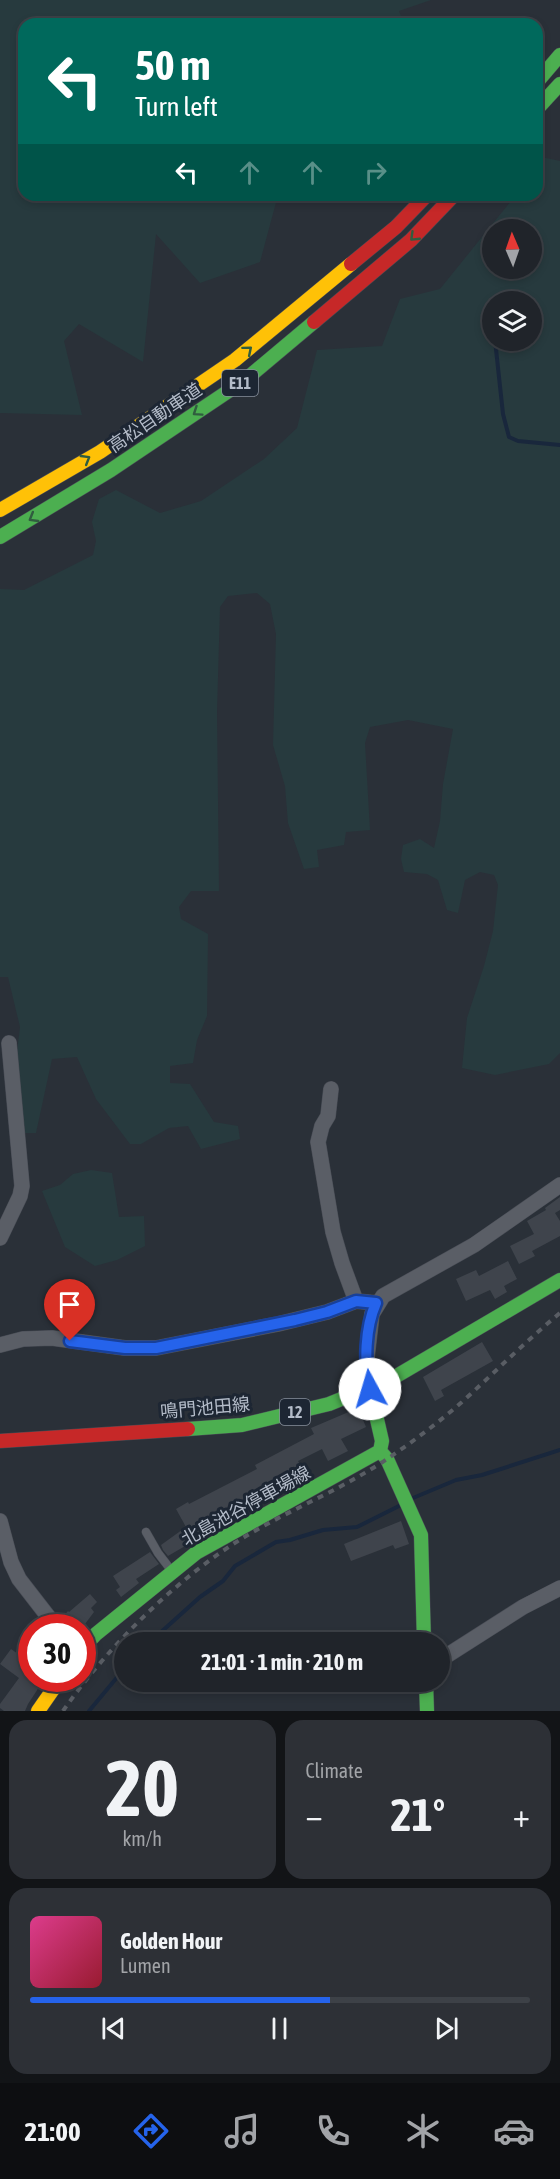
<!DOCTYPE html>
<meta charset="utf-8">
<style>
:root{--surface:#20242a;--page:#2d3036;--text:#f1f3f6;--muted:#a2a4a8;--line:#3d4147;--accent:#2563eb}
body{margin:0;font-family:"Asap Condensed","Noto Sans JP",sans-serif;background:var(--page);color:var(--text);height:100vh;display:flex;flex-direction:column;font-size:22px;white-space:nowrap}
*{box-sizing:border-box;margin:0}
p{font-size:20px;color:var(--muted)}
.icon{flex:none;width:33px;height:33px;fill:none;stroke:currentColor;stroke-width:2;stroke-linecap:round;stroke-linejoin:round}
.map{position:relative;height:1711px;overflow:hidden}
.drawer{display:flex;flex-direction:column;gap:9px;padding:9px;background:#121417;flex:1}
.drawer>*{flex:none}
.banner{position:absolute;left:18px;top:18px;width:525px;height:183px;border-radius:18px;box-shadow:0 3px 9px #0003,0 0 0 2px var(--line);background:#00695c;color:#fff;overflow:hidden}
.needle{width:39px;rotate:358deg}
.fabs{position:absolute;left:482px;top:219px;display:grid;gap:12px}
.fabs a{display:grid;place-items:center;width:60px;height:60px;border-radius:50%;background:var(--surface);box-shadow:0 3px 9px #0003,0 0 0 2px var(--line);font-size:30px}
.speed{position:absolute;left:18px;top:1614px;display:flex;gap:12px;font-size:30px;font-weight:700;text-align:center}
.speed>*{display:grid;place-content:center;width:78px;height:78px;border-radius:50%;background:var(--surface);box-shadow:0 3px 9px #0003,0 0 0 2px var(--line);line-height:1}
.speed .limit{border:9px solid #d22;background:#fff;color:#111}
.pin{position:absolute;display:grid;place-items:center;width:51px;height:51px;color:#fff;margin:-62px -26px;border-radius:50% 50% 50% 0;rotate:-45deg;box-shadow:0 0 6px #0007}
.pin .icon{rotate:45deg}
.me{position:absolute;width:66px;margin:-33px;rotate:354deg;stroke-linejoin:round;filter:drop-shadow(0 0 4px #0008)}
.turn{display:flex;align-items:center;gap:21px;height:126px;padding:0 18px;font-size:27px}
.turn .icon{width:78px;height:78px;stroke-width:2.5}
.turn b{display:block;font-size:42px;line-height:51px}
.lanes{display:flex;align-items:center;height:57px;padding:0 18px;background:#0003;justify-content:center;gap:30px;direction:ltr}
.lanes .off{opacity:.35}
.big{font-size:45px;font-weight:700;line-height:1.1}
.drawer .widget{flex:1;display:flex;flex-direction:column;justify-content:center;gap:9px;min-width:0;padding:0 21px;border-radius:18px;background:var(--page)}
.drawer .dial{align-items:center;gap:0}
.dial b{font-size:78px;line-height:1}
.song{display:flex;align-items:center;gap:18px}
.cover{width:72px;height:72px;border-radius:9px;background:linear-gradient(135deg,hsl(330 70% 55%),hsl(350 70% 35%))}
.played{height:6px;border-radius:3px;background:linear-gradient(90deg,var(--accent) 60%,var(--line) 60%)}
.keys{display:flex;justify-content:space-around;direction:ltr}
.heat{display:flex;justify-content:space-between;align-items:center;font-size:33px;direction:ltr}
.drawer .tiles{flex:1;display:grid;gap:9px;grid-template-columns:1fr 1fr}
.widget:last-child{grid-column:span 2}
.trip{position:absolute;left:114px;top:1632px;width:336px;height:60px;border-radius:30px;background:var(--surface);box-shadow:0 3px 9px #0003,0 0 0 2px var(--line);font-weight:700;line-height:60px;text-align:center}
.tabs{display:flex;height:96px;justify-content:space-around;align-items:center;background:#0d0e11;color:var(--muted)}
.tabs .icon{width:42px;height:42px}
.tabs .current{color:var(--accent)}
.tabs b{font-size:27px;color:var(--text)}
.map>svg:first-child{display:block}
.green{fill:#273a3e;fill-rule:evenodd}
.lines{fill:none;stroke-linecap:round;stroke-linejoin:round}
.stream{stroke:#19273c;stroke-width:4}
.building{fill:#3f444c}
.lane-casing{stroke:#484c55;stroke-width:9}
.street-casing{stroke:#484c55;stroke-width:16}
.fast-casing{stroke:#484c55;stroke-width:15}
.slow-casing{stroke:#484c55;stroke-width:15}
.jam-casing{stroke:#484c55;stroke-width:15}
.lane{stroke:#5a5e66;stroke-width:8}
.street{stroke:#5a5e66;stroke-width:15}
.fast{stroke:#4caf50;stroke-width:14}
.slow{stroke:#ffc107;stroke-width:14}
.jam{stroke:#c62828;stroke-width:14}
.rail{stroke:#595d64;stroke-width:4;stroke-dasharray:6 6;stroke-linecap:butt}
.oneway{stroke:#305d3f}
.route-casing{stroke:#184099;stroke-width:15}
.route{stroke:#2563eb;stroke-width:10}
.labels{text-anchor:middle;stroke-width:6;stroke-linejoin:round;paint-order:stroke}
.shield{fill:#1d2633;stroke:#878f9c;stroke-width:1.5}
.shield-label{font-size:16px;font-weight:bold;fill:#b4bcc9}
.street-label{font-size:18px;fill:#b4bcc9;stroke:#1d2633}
</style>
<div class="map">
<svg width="560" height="1711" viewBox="0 0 560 1711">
<rect width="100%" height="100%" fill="#2a3038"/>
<path class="green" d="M0 0H431L399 11 404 24H24V195H278L260 262 200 283 156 234 143 362 79 324 64 341 82 415 0 413Z
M537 156 560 161V1053L549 1064 495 1075 462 1068 467 1018 484 966 493 931 498 885 494 875 480 872 465 880 458 913 447 910 438 880 427 874 404 872 401 859 403 845 420 839 434 848 440 821 443 784 453 729 408 720 370 727 365 743 370 830 346 832 344 845 317 850 319 867 304 869 288 823 285 786 273 745 276 634 270 604 257 593 228 596 220 607 217 712 219 891H191L179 907 181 919 208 934 207 1016 197 1040 193 1063 170 1066V1083L190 1084 214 1122 238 1126 240 1139 201 1149 188 1126 169 1128 141 1144H130L96 1099 77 1057 52 1059 36 1133H25L17 1052 20 1027 8 977H0V589L24 590 93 555 96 541 92 522 99 499 116 490 160 513 201 501 264 459 297 428 317 350 382 346 400 299 440 289 511 201 512 195H537ZM492 230H531V268H492ZM492 302H531V340H492Z
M91 1170 112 1173 119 1217 144 1216 145 1246 117 1260 95 1266 65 1247 42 1191 60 1185 73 1174Z"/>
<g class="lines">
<path class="stream" d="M495 340 503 414 509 437 518 441 560 445
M413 1498 456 1480 482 1475 560 1450
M150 1642 200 1597 223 1581 235 1566 276 1542 290 1540 323 1530 357 1527 401 1505
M89 1711 124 1669"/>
</g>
<path class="building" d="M560 1197V1210L555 1213 560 1221V1236L532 1251 535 1256 519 1264 510 1246 534 1234 527 1221 546 1210 545 1208Z
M508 1261 517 1279 504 1286 507 1292 495 1299 490 1290 466 1301 456 1279 476 1270 479 1276Z
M482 1342 493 1361 441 1390 444 1396 435 1401 423 1377Z
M358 1408 366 1427 341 1439 348 1451 328 1461 322 1449 298 1461 300 1465 261 1486 266 1496 233 1513 235 1517 168 1556 163 1550 161 1545 186 1527 176 1509 188 1502 189 1504 257 1469 255 1465 314 1434 311 1428Z
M401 1521 409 1544 395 1549 393 1545 351 1561 344 1544Z
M150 1552 159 1564 136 1579 139 1583 121 1597 116 1590 120 1587 113 1576Z
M90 1594 97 1602 91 1608 94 1612 82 1628H69L62 1618 68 1611 69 1612Z
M11 1649 25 1659 32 1651V1678H45L28 1704 25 1711H4L0 1708V1704L19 1678 0 1664Z"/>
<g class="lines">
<defs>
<path id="lane" d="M146 1532 158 1553 171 1570"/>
<path id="street" d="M331 1089 328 1116 322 1126 318 1142 333 1232 342 1263 356 1301
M0 1238 20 1196 22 1186 9 1043
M0 1345 23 1339 52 1338 125 1348H156L278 1324 327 1312 356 1301 376 1303
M370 1389 367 1357 372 1314 383 1296 474 1245 560 1185
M0 1521 11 1562 19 1579 57 1628
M440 1660 523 1607 560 1588"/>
<path id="fast" d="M537 82 560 55
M537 109 560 84
M0 537 111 470 245 380 314 322
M188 1429 242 1425 329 1404 393 1378 560 1280
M380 1451 387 1459 421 1535 424 1642
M82 1649 96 1634 196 1553 380 1451 382 1441 370 1389
M426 1682 427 1711"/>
<path id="slow" d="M0 510 100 452 235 360 351 264
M38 1711 61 1678"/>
<path id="jam" d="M351 264 396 227 427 195
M314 322 411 240 454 195
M0 1441 188 1429"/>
</defs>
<use href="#lane" class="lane-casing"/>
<use href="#street" class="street-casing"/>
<use href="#fast" class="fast-casing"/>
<use href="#slow" class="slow-casing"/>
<use href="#jam" class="jam-casing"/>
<use href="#lane" class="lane"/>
<use href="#street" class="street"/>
<use href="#fast" class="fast"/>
<use href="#slow" class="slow"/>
<use href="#jam" class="jam"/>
<path class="rail" d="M63 1711C108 1646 178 1577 246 1536 293 1508 345 1488 390 1457 415 1440 439 1422 462 1402 495 1372 526 1341 560 1313"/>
</g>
<defs><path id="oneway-chevron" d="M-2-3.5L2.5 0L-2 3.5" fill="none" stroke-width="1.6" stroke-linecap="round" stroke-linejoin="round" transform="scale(1.5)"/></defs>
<g class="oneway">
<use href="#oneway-chevron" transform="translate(414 237) rotate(136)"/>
<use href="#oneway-chevron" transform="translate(248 350) rotate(-40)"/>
<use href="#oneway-chevron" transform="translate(197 412) rotate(146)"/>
<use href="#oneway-chevron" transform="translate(86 459) rotate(-31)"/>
<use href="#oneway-chevron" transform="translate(33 518) rotate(149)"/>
</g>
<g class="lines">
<defs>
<path id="route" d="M70 1341 125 1348H156L295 1320 327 1312 356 1301 376 1303C365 1328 364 1363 370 1389"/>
</defs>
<use href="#route" class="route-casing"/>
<use href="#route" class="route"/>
</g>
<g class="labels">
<g class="shield">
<rect x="222" y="370" width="36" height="26" rx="4.5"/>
<rect x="280" y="1399" width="30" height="26" rx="4.5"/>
</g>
<g class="shield-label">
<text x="240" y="389">E11</text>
<text x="295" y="1418">12</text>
</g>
<g class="street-label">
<text transform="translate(155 418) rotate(-34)" y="6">高松自動車道</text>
<text transform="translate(205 1408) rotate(-5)" y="6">鳴門池田線</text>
<text transform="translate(246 1506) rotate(-29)" y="6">北島池谷停車場線</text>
</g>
</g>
</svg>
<div class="fabs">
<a><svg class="needle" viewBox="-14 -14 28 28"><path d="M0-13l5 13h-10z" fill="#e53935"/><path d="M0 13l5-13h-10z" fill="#a2a4a8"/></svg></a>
<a><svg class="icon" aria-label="layers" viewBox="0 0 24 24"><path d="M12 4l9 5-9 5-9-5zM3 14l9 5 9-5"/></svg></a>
</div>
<div class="speed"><div class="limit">30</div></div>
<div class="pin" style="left:70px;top:1341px;background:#d93025"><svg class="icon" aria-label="arrive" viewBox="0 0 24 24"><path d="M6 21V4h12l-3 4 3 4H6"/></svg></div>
<svg class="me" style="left:370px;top:1389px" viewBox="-20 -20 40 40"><circle r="19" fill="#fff"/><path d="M0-13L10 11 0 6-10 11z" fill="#2563eb"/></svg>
<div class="trip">21:01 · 1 min · 210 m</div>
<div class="banner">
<div class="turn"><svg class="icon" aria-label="left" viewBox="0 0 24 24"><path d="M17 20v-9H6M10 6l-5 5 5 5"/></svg><div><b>50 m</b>Turn left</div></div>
<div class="lanes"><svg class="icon" aria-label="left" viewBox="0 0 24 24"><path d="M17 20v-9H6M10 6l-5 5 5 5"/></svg><svg class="icon off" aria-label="ahead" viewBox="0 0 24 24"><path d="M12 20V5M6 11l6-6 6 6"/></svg><svg class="icon off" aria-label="ahead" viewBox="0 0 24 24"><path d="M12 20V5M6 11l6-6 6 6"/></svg><svg class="icon off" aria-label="right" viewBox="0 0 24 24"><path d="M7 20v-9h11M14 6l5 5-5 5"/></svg></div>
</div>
</div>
<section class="drawer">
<div class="tiles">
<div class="widget dial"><b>20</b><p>km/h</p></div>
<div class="widget"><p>Climate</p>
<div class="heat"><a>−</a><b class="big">21°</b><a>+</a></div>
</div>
<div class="widget">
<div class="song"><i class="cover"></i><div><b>Golden Hour</b><p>Lumen</p></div></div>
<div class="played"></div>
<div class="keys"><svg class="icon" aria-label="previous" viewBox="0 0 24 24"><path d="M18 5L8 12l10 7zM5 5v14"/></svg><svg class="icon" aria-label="pause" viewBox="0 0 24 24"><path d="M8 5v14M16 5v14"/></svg><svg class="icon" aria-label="next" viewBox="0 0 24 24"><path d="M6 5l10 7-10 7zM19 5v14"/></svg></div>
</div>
</div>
</section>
<nav class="tabs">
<b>21:00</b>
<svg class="icon current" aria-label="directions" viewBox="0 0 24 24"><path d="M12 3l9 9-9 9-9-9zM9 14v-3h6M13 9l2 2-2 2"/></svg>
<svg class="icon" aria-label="music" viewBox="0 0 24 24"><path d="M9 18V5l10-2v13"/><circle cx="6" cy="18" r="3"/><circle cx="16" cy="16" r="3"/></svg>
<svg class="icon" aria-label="phone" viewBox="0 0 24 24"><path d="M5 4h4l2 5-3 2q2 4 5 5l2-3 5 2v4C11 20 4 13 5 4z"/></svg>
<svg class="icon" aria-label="climate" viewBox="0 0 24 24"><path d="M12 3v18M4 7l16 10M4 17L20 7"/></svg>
<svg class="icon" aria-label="car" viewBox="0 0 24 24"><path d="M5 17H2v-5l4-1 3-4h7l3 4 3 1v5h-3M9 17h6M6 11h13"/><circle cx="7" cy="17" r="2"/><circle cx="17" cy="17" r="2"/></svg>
</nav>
